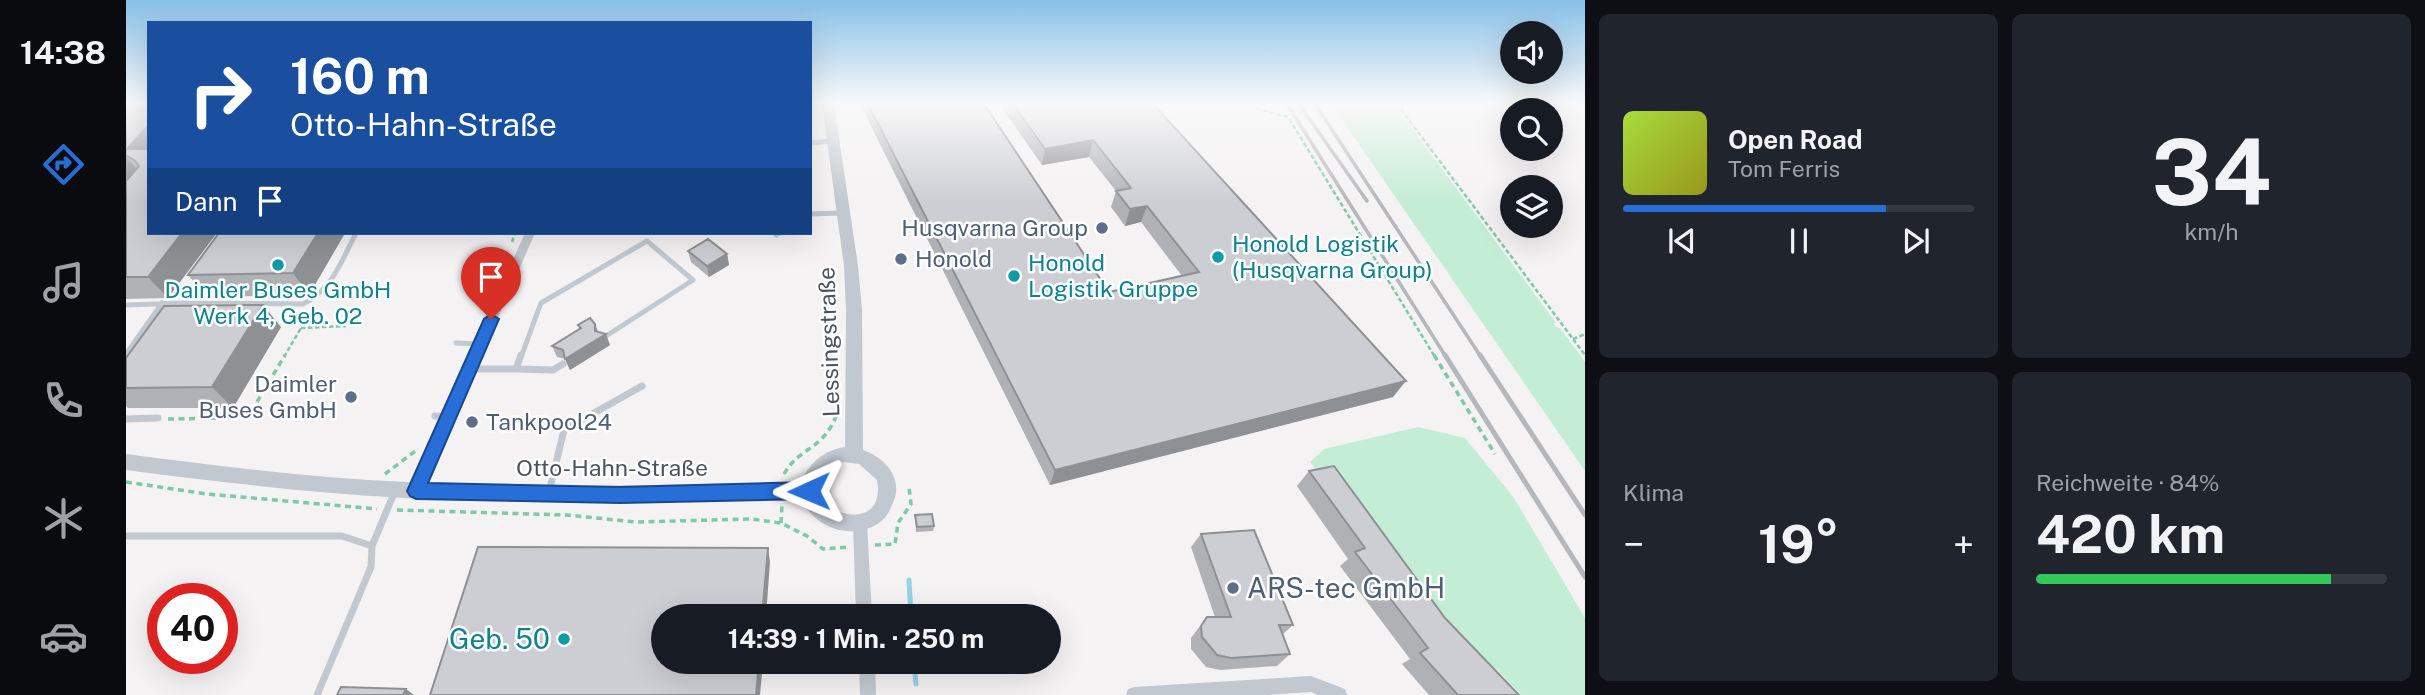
<!DOCTYPE html>
<html lang="de">
<meta charset="utf-8">
<style>
:root{--surface:#171b24;--page:#20242c;--text:#f1f3f6;--muted:#9ea1a6;--line:#363941;--accent:#276ed9}
body{margin:0;font-family:"Public Sans",sans-serif;background:var(--page);color:var(--text);height:100vh;display:flex;flex-direction:column;font-size:26px;white-space:nowrap}
*{box-sizing:border-box;margin:0}
p{font-size:23px;color:var(--muted)}
.icon{flex:none;width:38px;height:38px;fill:none;stroke:currentColor;stroke-width:2;stroke-linecap:round;stroke-linejoin:round}
.map{position:relative;flex:1;overflow:hidden}
.panel{display:flex;flex-direction:column;gap:14px;padding:14px;background:#0d0f14;width:840px}
.panel>*{flex:none}
.guide{position:absolute;left:21px;top:21px;width:665px;height:214px;border-radius:0px;box-shadow:0 7px 28px #0002;background:#1a4fa0;color:#fff;overflow:hidden}
.controls{position:absolute;left:1374px;top:21px;display:grid;gap:14px}
.controls a{display:grid;place-items:center;width:63px;height:63px;border-radius:50%;background:var(--surface);box-shadow:0 7px 28px #0002;font-size:35px}
.speed{position:absolute;left:21px;top:583px;display:flex;gap:14px;font-size:35px;font-weight:700;text-align:center}
.speed>*{display:grid;place-content:center;width:91px;height:91px;border-radius:50%;background:var(--surface);box-shadow:0 7px 28px #0002;line-height:1}
.speed .limit{border:10px solid #d22;background:#fff;color:#111}
.pin{position:absolute;display:grid;place-items:center;width:60px;height:60px;color:#fff;margin:-72px -30px;border-radius:50% 50% 50% 0;rotate:-45deg;box-shadow:0 0 7px #0007}
.pin .icon{rotate:45deg}
.me{position:absolute;width:77px;margin:-38px;rotate:269deg;stroke-linejoin:round;filter:drop-shadow(0 0 5px #0008)}
.turn{display:flex;align-items:center;gap:24px;height:147px;padding:0 28px;font-size:32px}
.turn .icon{width:91px;height:91px;stroke-width:2.5}
.turn b{display:block;font-size:49px;line-height:60px}
.then{display:flex;align-items:center;height:66px;padding:0 28px;background:#0003;gap:14px;font-size:26px}
.big{font-size:52px;font-weight:700;line-height:1.1}
.panel .tile{flex:1;display:flex;flex-direction:column;justify-content:center;gap:10px;min-width:0;padding:0 24px;border-radius:10px;background:var(--page)}
.panel .dial{align-items:center;gap:0}
.dial b{font-size:91px;line-height:1}
.song{display:flex;align-items:center;gap:21px}
.cover{width:84px;height:84px;border-radius:10px;background:linear-gradient(135deg,hsl(80 70% 55%),hsl(60 70% 35%))}
.played{height:7px;border-radius:4px;background:linear-gradient(90deg,var(--accent) 75%,var(--line) 75%)}
.keys{display:flex;justify-content:space-around;direction:ltr}
.heat{display:flex;justify-content:space-between;align-items:center;font-size:38px;direction:ltr}
.charge{height:10px;border-radius:5px;background:linear-gradient(90deg,#34c759 84%,var(--line) 0)}
.panel .tiles{flex:1;display:grid;gap:14px;grid-template-columns:repeat(2,1fr)}
.trip{position:absolute;left:525px;top:604px;width:410px;height:70px;border-radius:35px;background:var(--surface);box-shadow:0 7px 28px #0002;font-weight:700;line-height:70px;text-align:center}
main{display:flex;flex:1;min-height:0}
.tabs{display:flex;flex-direction:column;width:126px;justify-content:space-around;align-items:center;background:#090b0e;color:var(--muted)}
.tabs .icon{width:49px;height:49px}
.tabs .selected{color:var(--accent)}
.tabs b{font-size:32px;color:var(--text)}
.map>svg:first-child{display:block}
.green{fill:#c4edd5}
.lines{fill:none;stroke-linecap:round;stroke-linejoin:round}
.stream{stroke:#95d3e7;stroke-width:5}
.path-far1{stroke:#7ec9a7;stroke-width:2.5;stroke-dasharray:4.5 2.5;stroke-linecap:butt}
.path{stroke:#7ec9a7;stroke-width:3.5;stroke-dasharray:6 4.5;stroke-linecap:butt}
.service-far1{stroke:#c1c8cf;stroke-width:5}
.service{stroke:#c1c8cf;stroke-width:7}
.minor{fill:#c1c8cf;fill-rule:evenodd}
.tertiary{fill:#c1c8cf;fill-rule:evenodd}
.rail-far1{stroke:#b4b7bb;stroke-width:3.5}
.rail{stroke:#b4b7bb;stroke-width:5}
.wall{fill:#afb1b5}
.shaded-wall{fill:#8f9094}
.building{fill:#ccced3;stroke:#8f9094;stroke-width:2}
.route{fill:#276ed9;stroke:#19488d;stroke-width:2}
.service-dot{fill:#5c6f8a;stroke:#fff;stroke-width:2.5}
.culture-dot{fill:#0f9aa8;stroke:#fff;stroke-width:2.5}
.labels{text-anchor:middle;stroke-width:5;stroke-linejoin:round;paint-order:stroke}
.service-label{font-size:23px;fill:#4e5e75;stroke:#fff;text-anchor:end}
.culture-label{font-size:23px;fill:#0d838f;stroke:#fff;text-anchor:start}
.street-label{font-size:23px;fill:#4b545e;stroke:#fff}
.near-service-label{font-size:28px;fill:#4e5e75;stroke:#fff;text-anchor:start}
.near-culture-label{font-size:28px;fill:#0d838f;stroke:#fff;text-anchor:end}
</style>
<main>
<nav class="tabs">
<b>14:38</b>
<svg class="icon selected" aria-label="directions" viewBox="0 0 24 24"><path d="M12 3l9 9-9 9-9-9zM9 14v-3h6M13 9l2 2-2 2"/></svg>
<svg class="icon" aria-label="music" viewBox="0 0 24 24"><path d="M9 18V5l10-2v13"/><circle cx="6" cy="18" r="3"/><circle cx="16" cy="16" r="3"/></svg>
<svg class="icon" aria-label="phone" viewBox="0 0 24 24"><path d="M5 4h4l2 5-3 2q2 4 5 5l2-3 5 2v4C11 20 4 13 5 4z"/></svg>
<svg class="icon" aria-label="climate" viewBox="0 0 24 24"><path d="M12 3v18M4 7l16 10M4 17L20 7"/></svg>
<svg class="icon" aria-label="car" viewBox="0 0 24 24"><path d="M5 17H2v-5l4-1 3-4h7l3 4 3 1v5h-3M9 17h6M6 11h13"/><circle cx="7" cy="17" r="2"/><circle cx="17" cy="17" r="2"/></svg>
</nav>
<div class="map">
<svg width="1459" height="695" viewBox="0 0 1459 695">
<rect width="100%" height="100%" fill="#f4f2f2"/>
<path class="green" d="M1205 104H1268L1430 323H1427L1430 327 1434 328 1459 362V471Z
M1292 427 1339 438 1388 498 1459 618V695H1395L1371 669 1339 658 1303 623 1184 462 1198 449Z"/>
<g class="lines">
<path class="stream" d="M783 580 785 616
M788 662 790 684"/>
<path class="path-far1" d="M1126 104 1128 108 1162 117 1309 357
M1271 104 1459 355
M386 242 389 233
M176 314 175 328 220 326
M1447 339 1459 334
M158 357 175 328"/>
<path class="path" d="M1308 355 1369 454
M42 419 105 418 128 407 159 355
M259 474 292 449
M658 474C674 446 697 451 711 414
M0 482 81 494 251 509
M271 510 441 515 510 522 625 519 655 523 681 536 697 549 722 547
M655 523 656 505
M749 545 769 544 772 523 785 504 783 487"/>
<path class="service-far1" d="M684 143 707 141
M684 214 716 213
M650 235 654 233
M76 278 57 303 177 304C206 290 216 260 230 233
M0 305 57 303
M330 343 354 344
M0 354 36 303
M395 357 415 303 521 241 567 280 477 338"/>
<path class="service" d="M343 369H390L395 355
M390 369 427 370 437 364
M309 416 322 417
M0 419 32 418
M423 492 438 430 516 386
M0 536H216L246 546
M191 695 245 567 246 546 269 491"/>
<path class="minor" d="M399 233H409L295 494 290 496 285 494 283 490Z
M734 516 739 518 741 523 746 616H730L727 523 729 518Z
M733 662H749L750 695H734Z
M1185 676 1219 689 1221 695H1192L1185 692 1141 695H1000L1002 689 1008 687Z"/>
<path class="tertiary" d="M696 104H708L732 266 736 310 737 450C760 458 779 480 766 505 763 512 760 518 753 523 726 541 686 528 676 498 544 501 411 505 279 498 186 493 93 482 0 470V454C93 466 187 478 281 482 412 489 544 485 675 482 684 462 697 451 719 447L720 310 718 266ZM718 462 733 464 751 480C764 551 638 496 718 462Z"/>
<path class="rail-far1" d="M1161 104 1320 357
M1173 104 1241 201
M1189 104 1355 357"/>
<path class="rail" d="M1319 355 1459 577
M1354 355 1459 515"/>
</g>
<path class="wall" d="M0 104 42 298 0 299Z
M734 104H858L983 292 1056 276 1015 222 999 226 985 207 990 191 963 157 916 165 873 104H1027L1267 397 924 485Z
M93 233H219L183 295 81 297 62 275Z
M562 251 601 254 603 265 583 277 565 262Z
M452 325 472 332 484 345 444 370 439 359 431 357 426 346 453 329Z
M155 327 107 408H2L0 406V358Z
M1183 471 1319 618 1393 695H1303L1276 664 1284 659 1214 566 1222 559 1171 486Z
M789 515 808 526 807 531 790 532Z
M1075 534 1167 625 1156 635 1164 654 1151 666 1094 670 1080 667 1065 649V638L1071 630 1081 617H1089L1065 547Z"/>
<path class="shaded-wall" d="M23 125V166L1 149Z
M967 140 963 157 916 165 919 149Z
M0 156 15 175 0 192Z
M1021 206 1015 222 999 226 1004 209Z
M56 233H91L42 298 22 277Z
M192 233H219L183 295 167 273Z
M601 254 603 265 583 277 581 266Z
M137 305 155 327 107 408 86 387Z
M469 324 473 334H480L484 345 444 370 439 359 469 331Z
M1280 381 1267 397 924 485 929 470Z
M642 548 644 562 640 616H636Z
M633 662H637L634 695H630Z
M280 689 288 695H277Z"/>
<path class="building" d="M0 104H23V125L1 149H23V233H56L22 277H0V181L13 166 9 161 0 155Z
M742 104H858L983 292 1073 272 1021 206 1004 209 990 191 1005 188 967 140 919 149 887 104H1027L1280 381 929 470Z
M93 233H192L167 273 62 275Z
M582 239 601 254 581 266 562 251Z
M137 305 86 387 0 388V358L38 306Z
M464 318 469 324V331L480 334 439 359 437 350 426 346 455 328 452 325Z
M1208 466 1319 618 1393 695H1332L1294 653 1302 648 1229 552 1239 548 1183 471Z
M806 514 808 526 791 527 789 515Z
M1128 530 1167 625H1153L1164 654 1105 658 1091 655 1076 637 1075 626 1081 617H1105L1075 534Z
M352 547 642 548 636 616H537V662H633L630 695H304Z
M215 687 280 689 277 695H211Z"/>
<linearGradient id="sky" x2="0" y2="1"><stop stop-color="#87c0e8"/><stop offset="0.51" stop-color="#faf9f9"/><stop offset="1" stop-color="#faf9f9" stop-opacity="0"/></linearGradient>
<rect width="1459" height="202" fill="url(#sky)"/>
<path class="route" d="M365 314 373 319 302 483 494 487 683 482 689 485 692 491 689 496 683 499 494 503 290 499 284 496 281 491 358 319Z"/>
<g class="service-dot">
<circle cx="976" cy="228" r="7"/>
<circle cx="775" cy="259" r="7"/>
<circle cx="225" cy="397" r="7"/>
<circle cx="346" cy="422" r="7"/>
<circle cx="1107" cy="588" r="7"/>
</g>
<g class="culture-dot">
<circle cx="1092" cy="257" r="7"/>
<circle cx="152" cy="265" r="7"/>
<circle cx="888" cy="276" r="7"/>
<circle cx="438" cy="639" r="7"/>
</g>
<g class="labels">
<g class="service-label">
<text x="962" y="236">Husqvarna Group</text>
<text x="789" y="267" text-anchor="start">Honold</text>
<text x="211" y="392">Daimler<tspan x="211" dy="26">Buses GmbH</tspan></text>
<text x="360" y="430" text-anchor="start">Tankpool24</text>
</g>
<g class="culture-label">
<text x="1106" y="252">Honold Logistik<tspan x="1106" dy="26">(Husqvarna Group)</tspan></text>
<text x="902" y="271">Honold<tspan x="902" dy="26">Logistik Gruppe</tspan></text>
<text x="152" y="298" text-anchor="middle">Daimler Buses GmbH<tspan x="152" dy="26">Werk 4, Geb. 02</tspan></text>
</g>
<g class="street-label">
<text transform="translate(703 342) rotate(-92)" y="8">Lessingstraße</text>
<text x="486" y="476">Otto-Hahn-Straße</text>
</g>
<g class="near-service-label">
<text x="1121" y="598">ARS-tec GmbH</text>
</g>
<g class="near-culture-label">
<text x="424" y="649">Geb. 50</text>
</g>
</g>
</svg>
<div class="controls">
<a><svg class="icon" aria-label="sound" viewBox="0 0 24 24"><path d="M4 9h4l5-4v14l-5-4H4zM17 9q2 3 0 6"/></svg></a>
<a><svg class="icon" aria-label="search" viewBox="0 0 24 24"><circle cx="10" cy="10" r="6"/><path d="M15 15l6 6"/></svg></a>
<a><svg class="icon" aria-label="layers" viewBox="0 0 24 24"><path d="M12 4l9 5-9 5-9-5zM3 14l9 5 9-5"/></svg></a>
</div>
<div class="speed"><div class="limit">40</div></div>
<div class="pin" style="left:365px;top:319px;background:#d93025"><svg class="icon" aria-label="arrive" viewBox="0 0 24 24"><path d="M6 21V4h12l-3 4 3 4H6"/></svg></div>
<svg class="me" style="left:683px;top:491px" viewBox="-20 -20 40 40"><path d="M0-17L14 15 0 8-14 15z" fill="#276ed9" stroke="#fff" stroke-width="4"/></svg>
<div class="trip">14:39 · 1 Min. · 250 m</div>
<div class="guide">
<div class="turn"><svg class="icon" aria-label="right" viewBox="0 0 24 24"><path d="M7 20v-9h11M14 6l5 5-5 5"/></svg><div><b>160 m</b>Otto-Hahn-Straße</div></div>
<div class="then">Dann<svg class="icon" aria-label="arrive" viewBox="0 0 24 24"><path d="M6 21V4h12l-3 4 3 4H6"/></svg></div>
</div>
</div>
<section class="panel">
<div class="tiles">
<div class="tile">
<div class="song"><i class="cover"></i><div><b>Open Road</b><p>Tom Ferris</p></div></div>
<div class="played"></div>
<div class="keys"><svg class="icon" aria-label="previous" viewBox="0 0 24 24"><path d="M18 5L8 12l10 7zM5 5v14"/></svg><svg class="icon" aria-label="pause" viewBox="0 0 24 24"><path d="M8 5v14M16 5v14"/></svg><svg class="icon" aria-label="next" viewBox="0 0 24 24"><path d="M6 5l10 7-10 7zM19 5v14"/></svg></div>
</div>
<div class="tile dial"><b>34</b><p>km/h</p></div>
<div class="tile"><p>Klima</p>
<div class="heat"><a>−</a><b class="big">19°</b><a>+</a></div>
</div>
<div class="tile"><p>Reichweite · 84%</p><b class="big">420 km</b><div class="charge"></div></div>
</div>
</section>
</main>
